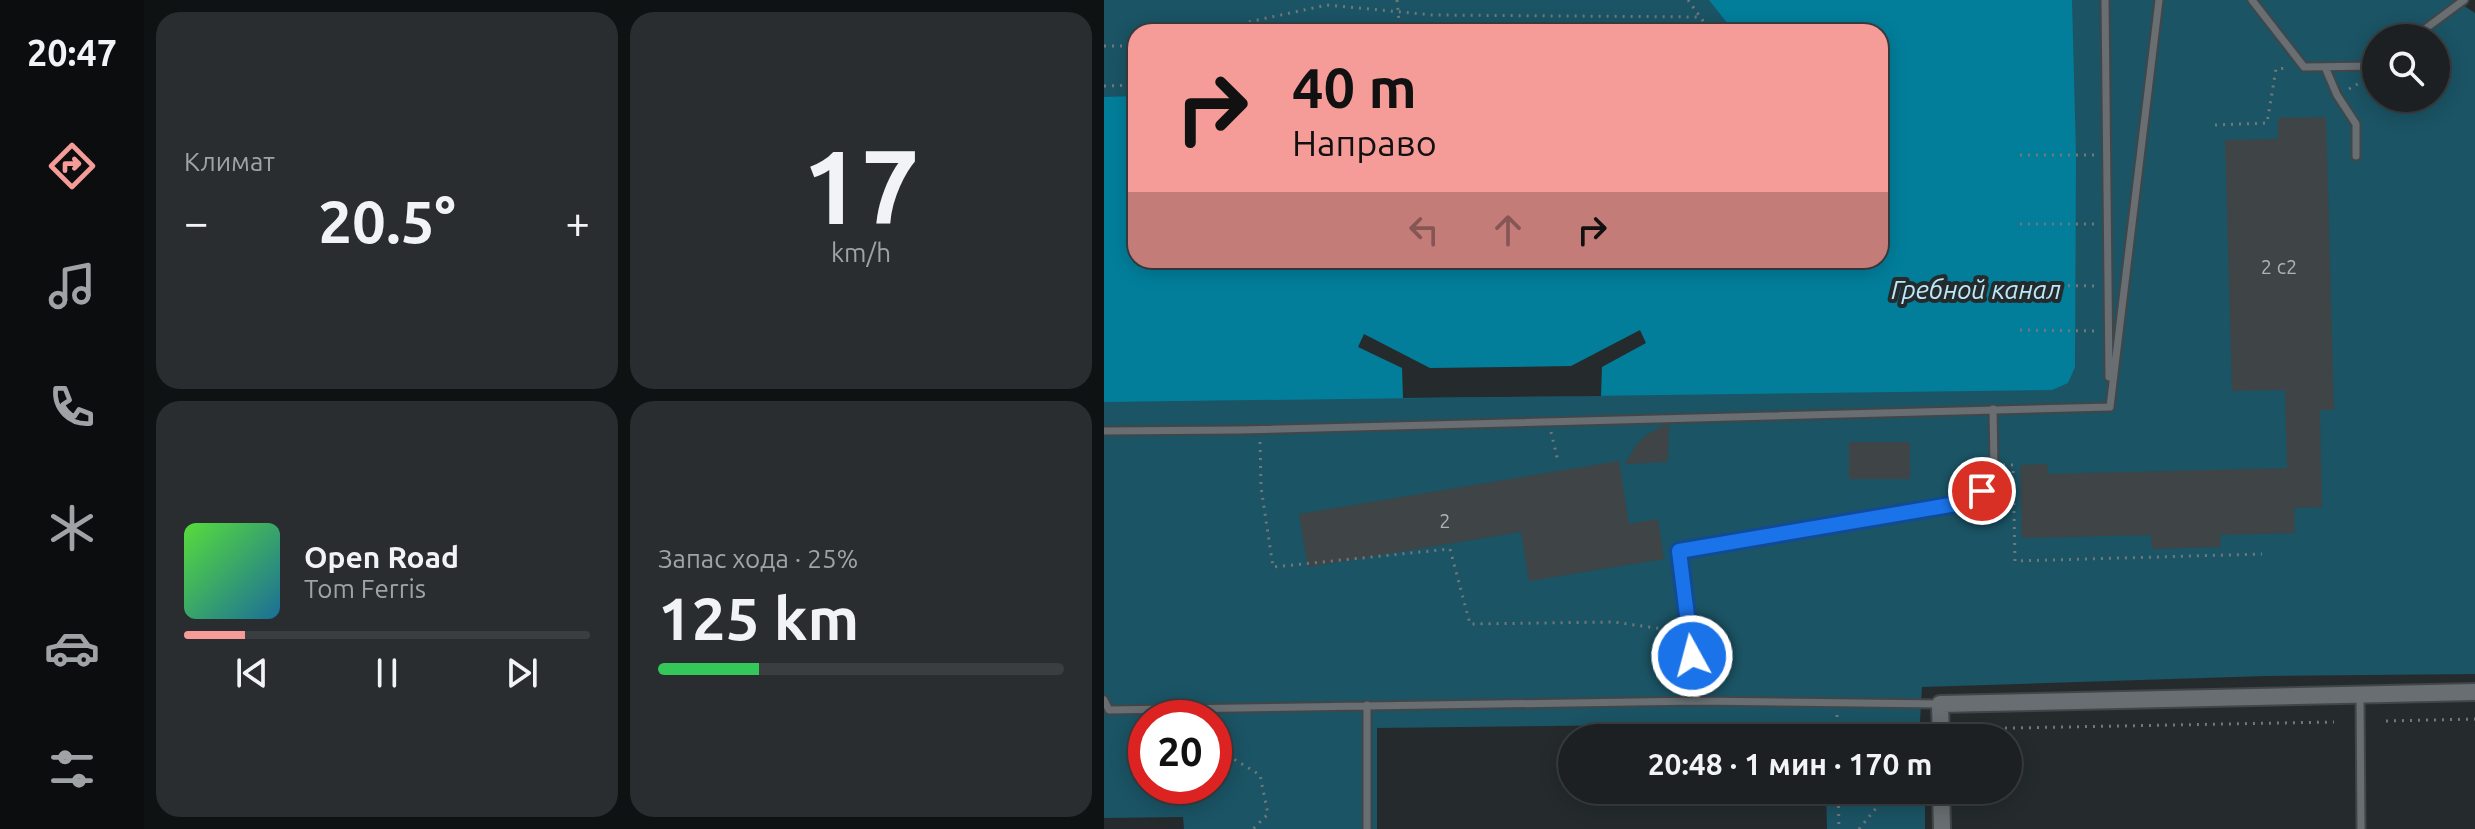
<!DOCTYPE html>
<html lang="ru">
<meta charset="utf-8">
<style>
:root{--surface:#1c2022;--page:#292d2f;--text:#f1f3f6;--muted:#a0a3a5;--line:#3a3e40;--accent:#f59b98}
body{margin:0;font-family:Ubuntu,sans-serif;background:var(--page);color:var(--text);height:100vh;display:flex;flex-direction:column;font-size:30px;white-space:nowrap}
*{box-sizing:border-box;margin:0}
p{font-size:26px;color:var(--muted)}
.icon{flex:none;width:44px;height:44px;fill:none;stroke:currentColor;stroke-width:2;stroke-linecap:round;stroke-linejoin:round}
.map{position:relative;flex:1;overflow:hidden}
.details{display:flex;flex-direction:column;gap:12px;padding:12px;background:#0f1213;width:960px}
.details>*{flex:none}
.banner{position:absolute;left:24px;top:24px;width:760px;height:244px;border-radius:24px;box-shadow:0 4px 20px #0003,0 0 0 2px var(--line);background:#f59b98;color:#111;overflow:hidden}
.controls{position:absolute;left:1258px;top:24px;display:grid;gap:16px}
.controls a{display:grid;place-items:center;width:88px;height:88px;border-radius:50%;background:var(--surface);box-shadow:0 4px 20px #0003,0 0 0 2px var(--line);font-size:40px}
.speed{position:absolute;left:24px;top:700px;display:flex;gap:16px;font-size:40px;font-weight:700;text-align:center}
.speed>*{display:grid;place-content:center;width:104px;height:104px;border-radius:50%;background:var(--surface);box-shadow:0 4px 20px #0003,0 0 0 2px var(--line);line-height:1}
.speed .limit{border:12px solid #d22;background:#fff;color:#111}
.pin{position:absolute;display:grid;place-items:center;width:68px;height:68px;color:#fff;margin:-34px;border:4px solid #fff;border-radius:50%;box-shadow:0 2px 8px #0007}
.me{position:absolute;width:88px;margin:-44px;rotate:353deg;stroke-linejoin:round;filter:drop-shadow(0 0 6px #0008)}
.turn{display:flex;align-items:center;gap:28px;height:168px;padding:0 32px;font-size:36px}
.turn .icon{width:104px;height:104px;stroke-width:2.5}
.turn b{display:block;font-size:56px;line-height:68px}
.lanes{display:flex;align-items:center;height:76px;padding:0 32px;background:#0003;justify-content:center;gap:40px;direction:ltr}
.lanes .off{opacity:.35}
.big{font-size:60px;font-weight:700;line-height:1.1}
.details .card{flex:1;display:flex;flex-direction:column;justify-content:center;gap:12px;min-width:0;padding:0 28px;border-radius:24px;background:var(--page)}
.details .dial{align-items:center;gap:0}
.dial b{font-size:104px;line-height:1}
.song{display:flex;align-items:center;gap:24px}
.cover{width:96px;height:96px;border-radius:12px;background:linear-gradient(135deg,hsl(110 70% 55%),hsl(200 70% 35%))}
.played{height:8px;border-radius:4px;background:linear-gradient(90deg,var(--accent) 15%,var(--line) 15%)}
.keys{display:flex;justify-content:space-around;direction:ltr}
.heat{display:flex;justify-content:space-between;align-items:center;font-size:44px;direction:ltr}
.charge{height:12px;border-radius:6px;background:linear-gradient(90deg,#34c759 25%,var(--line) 0)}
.details .tiles{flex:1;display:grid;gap:12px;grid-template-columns:repeat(2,1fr)}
.trip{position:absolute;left:454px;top:724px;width:464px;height:80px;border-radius:40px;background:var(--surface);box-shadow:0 4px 20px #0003,0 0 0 2px var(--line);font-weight:700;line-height:80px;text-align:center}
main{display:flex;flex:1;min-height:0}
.tab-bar{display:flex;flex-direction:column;width:144px;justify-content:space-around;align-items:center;background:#0b0d0e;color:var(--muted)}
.tab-bar .icon{width:56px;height:56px}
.tab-bar .on{color:var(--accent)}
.tab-bar b{font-size:36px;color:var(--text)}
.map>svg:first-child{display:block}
.green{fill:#1b5465;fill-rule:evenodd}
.water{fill:#027e9b}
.pier{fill:#252b2d}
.building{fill:#3f4447}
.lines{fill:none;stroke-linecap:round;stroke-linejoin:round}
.service-casing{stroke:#414648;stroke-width:11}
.tertiary-casing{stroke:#414648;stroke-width:20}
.path{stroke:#737779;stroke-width:3;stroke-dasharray:2 6;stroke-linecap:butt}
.service{stroke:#686e71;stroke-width:7}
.tertiary{stroke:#686e71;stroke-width:16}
.route-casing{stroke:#114b97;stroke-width:20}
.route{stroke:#1a73e8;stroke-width:14}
.labels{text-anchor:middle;stroke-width:8;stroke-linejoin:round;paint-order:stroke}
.number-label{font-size:20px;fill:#afb2b4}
.water-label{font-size:26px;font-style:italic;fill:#bae8f8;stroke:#252b2d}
</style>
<main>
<nav class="tab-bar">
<b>20:47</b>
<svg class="icon on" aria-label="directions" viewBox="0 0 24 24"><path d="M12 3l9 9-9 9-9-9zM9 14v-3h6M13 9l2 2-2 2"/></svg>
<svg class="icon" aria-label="music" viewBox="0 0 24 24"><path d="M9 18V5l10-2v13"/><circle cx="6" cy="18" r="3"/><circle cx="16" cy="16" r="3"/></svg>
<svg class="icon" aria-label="phone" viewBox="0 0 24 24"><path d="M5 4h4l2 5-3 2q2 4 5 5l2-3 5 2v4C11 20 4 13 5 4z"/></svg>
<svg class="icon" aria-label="climate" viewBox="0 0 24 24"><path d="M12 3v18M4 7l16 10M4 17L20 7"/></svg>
<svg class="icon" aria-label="car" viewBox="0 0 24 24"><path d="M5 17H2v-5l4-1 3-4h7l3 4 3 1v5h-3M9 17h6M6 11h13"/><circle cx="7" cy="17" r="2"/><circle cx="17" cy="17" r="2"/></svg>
<svg class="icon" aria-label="filters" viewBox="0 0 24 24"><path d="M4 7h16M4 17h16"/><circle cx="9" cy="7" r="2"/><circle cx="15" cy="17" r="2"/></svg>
</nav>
<section class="details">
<div class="tiles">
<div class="card"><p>Климат</p>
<div class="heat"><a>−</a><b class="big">20.5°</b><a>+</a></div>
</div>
<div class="card dial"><b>17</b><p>km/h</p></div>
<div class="card">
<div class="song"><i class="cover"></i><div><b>Open Road</b><p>Tom Ferris</p></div></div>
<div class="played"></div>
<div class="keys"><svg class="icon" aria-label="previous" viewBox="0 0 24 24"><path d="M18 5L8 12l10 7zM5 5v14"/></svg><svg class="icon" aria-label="pause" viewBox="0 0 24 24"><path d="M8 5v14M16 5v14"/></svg><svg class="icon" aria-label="next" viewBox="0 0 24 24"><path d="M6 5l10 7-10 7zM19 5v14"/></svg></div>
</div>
<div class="card"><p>Запас хода · 25%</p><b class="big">125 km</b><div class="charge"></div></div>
</div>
</section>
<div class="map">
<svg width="1371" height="829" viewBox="0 0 1371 829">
<rect width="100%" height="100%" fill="#252b2d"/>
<path class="green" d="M0 0H1351L1371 13V674L1161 676 818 687 816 721 822 730 821 738H721L720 723 273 728V829H80L79 817 0 818ZM32 32H776V260H32ZM1272 38H1332V98H1272ZM42 718H110V786H42Z
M722 790H821V829H723Z"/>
<path class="water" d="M605 0H968L972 155 971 367 964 383 948 390 0 402V97L32 96V260H776V32H626L624 24Z"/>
<path class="pier" d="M536 330 542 343 498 367 497 396 299 398 298 368 254 347 260 334 326 368 467 366Z"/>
<path class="building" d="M1222 117 1230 410H1216L1218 507 1190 508 1191 533 1116 535 1117 547 1048 549 1047 535 918 538 916 465 943 464 944 474 1183 468 1181 390 1128 391 1121 140 1174 139V118Z
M560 425H565L564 462 521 464 533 444 542 435Z
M745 442H806V479H745Z
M515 461 525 524 554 519 560 559 425 581 417 532 204 567 195 514Z"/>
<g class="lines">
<defs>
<path id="service" d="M1001 0 1005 377
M1148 0 1200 67 1272 66
M1309 38 1360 0
M1221 67 1233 95 1252 124V156
M1006 407 1055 0
M0 431 135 430 1006 407
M1256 696 1257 829
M0 700 5 710 593 701 836 704
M593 701 575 551 852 504 878 491 890 465 889 409
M263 705V829"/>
<path id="tertiary" d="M837 738 836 704 1371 692
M837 790 838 829"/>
</defs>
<use href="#service" class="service-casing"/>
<use href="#tertiary" class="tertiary-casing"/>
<path class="path" d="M293 0 296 32
M584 0 607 32
M98 32 223 5 328 15 596 17
M0 46H32
M0 86 32 85
M1245 89 1262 79
M1111 125 1163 123 1172 69 1185 68
M916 155H992
M916 224H992
M916 285 992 286
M916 330 992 331
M447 432 454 461
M156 442 157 487 169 567 346 549 366 624 509 622 574 631
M899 465H909L911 561 1158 554
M733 715V738
M1282 721 1371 719
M853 729 1230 722
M110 747 156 775 164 814 149 829
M734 790 735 829
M755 829 787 790"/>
<use href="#service" class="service"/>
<use href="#tertiary" class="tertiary"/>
</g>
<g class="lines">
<defs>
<path id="route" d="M588 656 575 551 852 504 878 491"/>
</defs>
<use href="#route" class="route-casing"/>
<use href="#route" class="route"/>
</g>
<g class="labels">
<g class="number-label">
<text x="1175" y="274">2 с2</text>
<text x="341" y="528">2</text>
</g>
<g class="water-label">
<text x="872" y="299">Гребной канал</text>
</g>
</g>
</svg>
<div class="controls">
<a><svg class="icon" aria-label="search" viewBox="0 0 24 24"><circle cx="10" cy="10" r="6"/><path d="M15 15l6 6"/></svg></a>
</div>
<div class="speed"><div class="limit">20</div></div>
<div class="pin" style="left:878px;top:491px;background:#d93025"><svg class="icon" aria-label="arrive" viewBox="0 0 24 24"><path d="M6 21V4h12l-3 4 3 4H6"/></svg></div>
<svg class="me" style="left:588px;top:656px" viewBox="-20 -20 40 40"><circle r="17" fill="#1a73e8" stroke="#fff" stroke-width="3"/><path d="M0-11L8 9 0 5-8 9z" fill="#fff"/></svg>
<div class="trip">20:48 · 1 мин · 170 m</div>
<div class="banner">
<div class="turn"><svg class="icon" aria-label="right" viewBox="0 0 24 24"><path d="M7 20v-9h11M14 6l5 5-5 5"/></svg><div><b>40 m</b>Направо</div></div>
<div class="lanes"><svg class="icon off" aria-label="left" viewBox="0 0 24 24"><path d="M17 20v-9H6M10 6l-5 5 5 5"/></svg><svg class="icon off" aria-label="ahead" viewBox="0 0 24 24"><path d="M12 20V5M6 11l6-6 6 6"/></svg><svg class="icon" aria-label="right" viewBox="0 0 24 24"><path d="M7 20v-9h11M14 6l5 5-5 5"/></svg></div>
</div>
</div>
</main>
